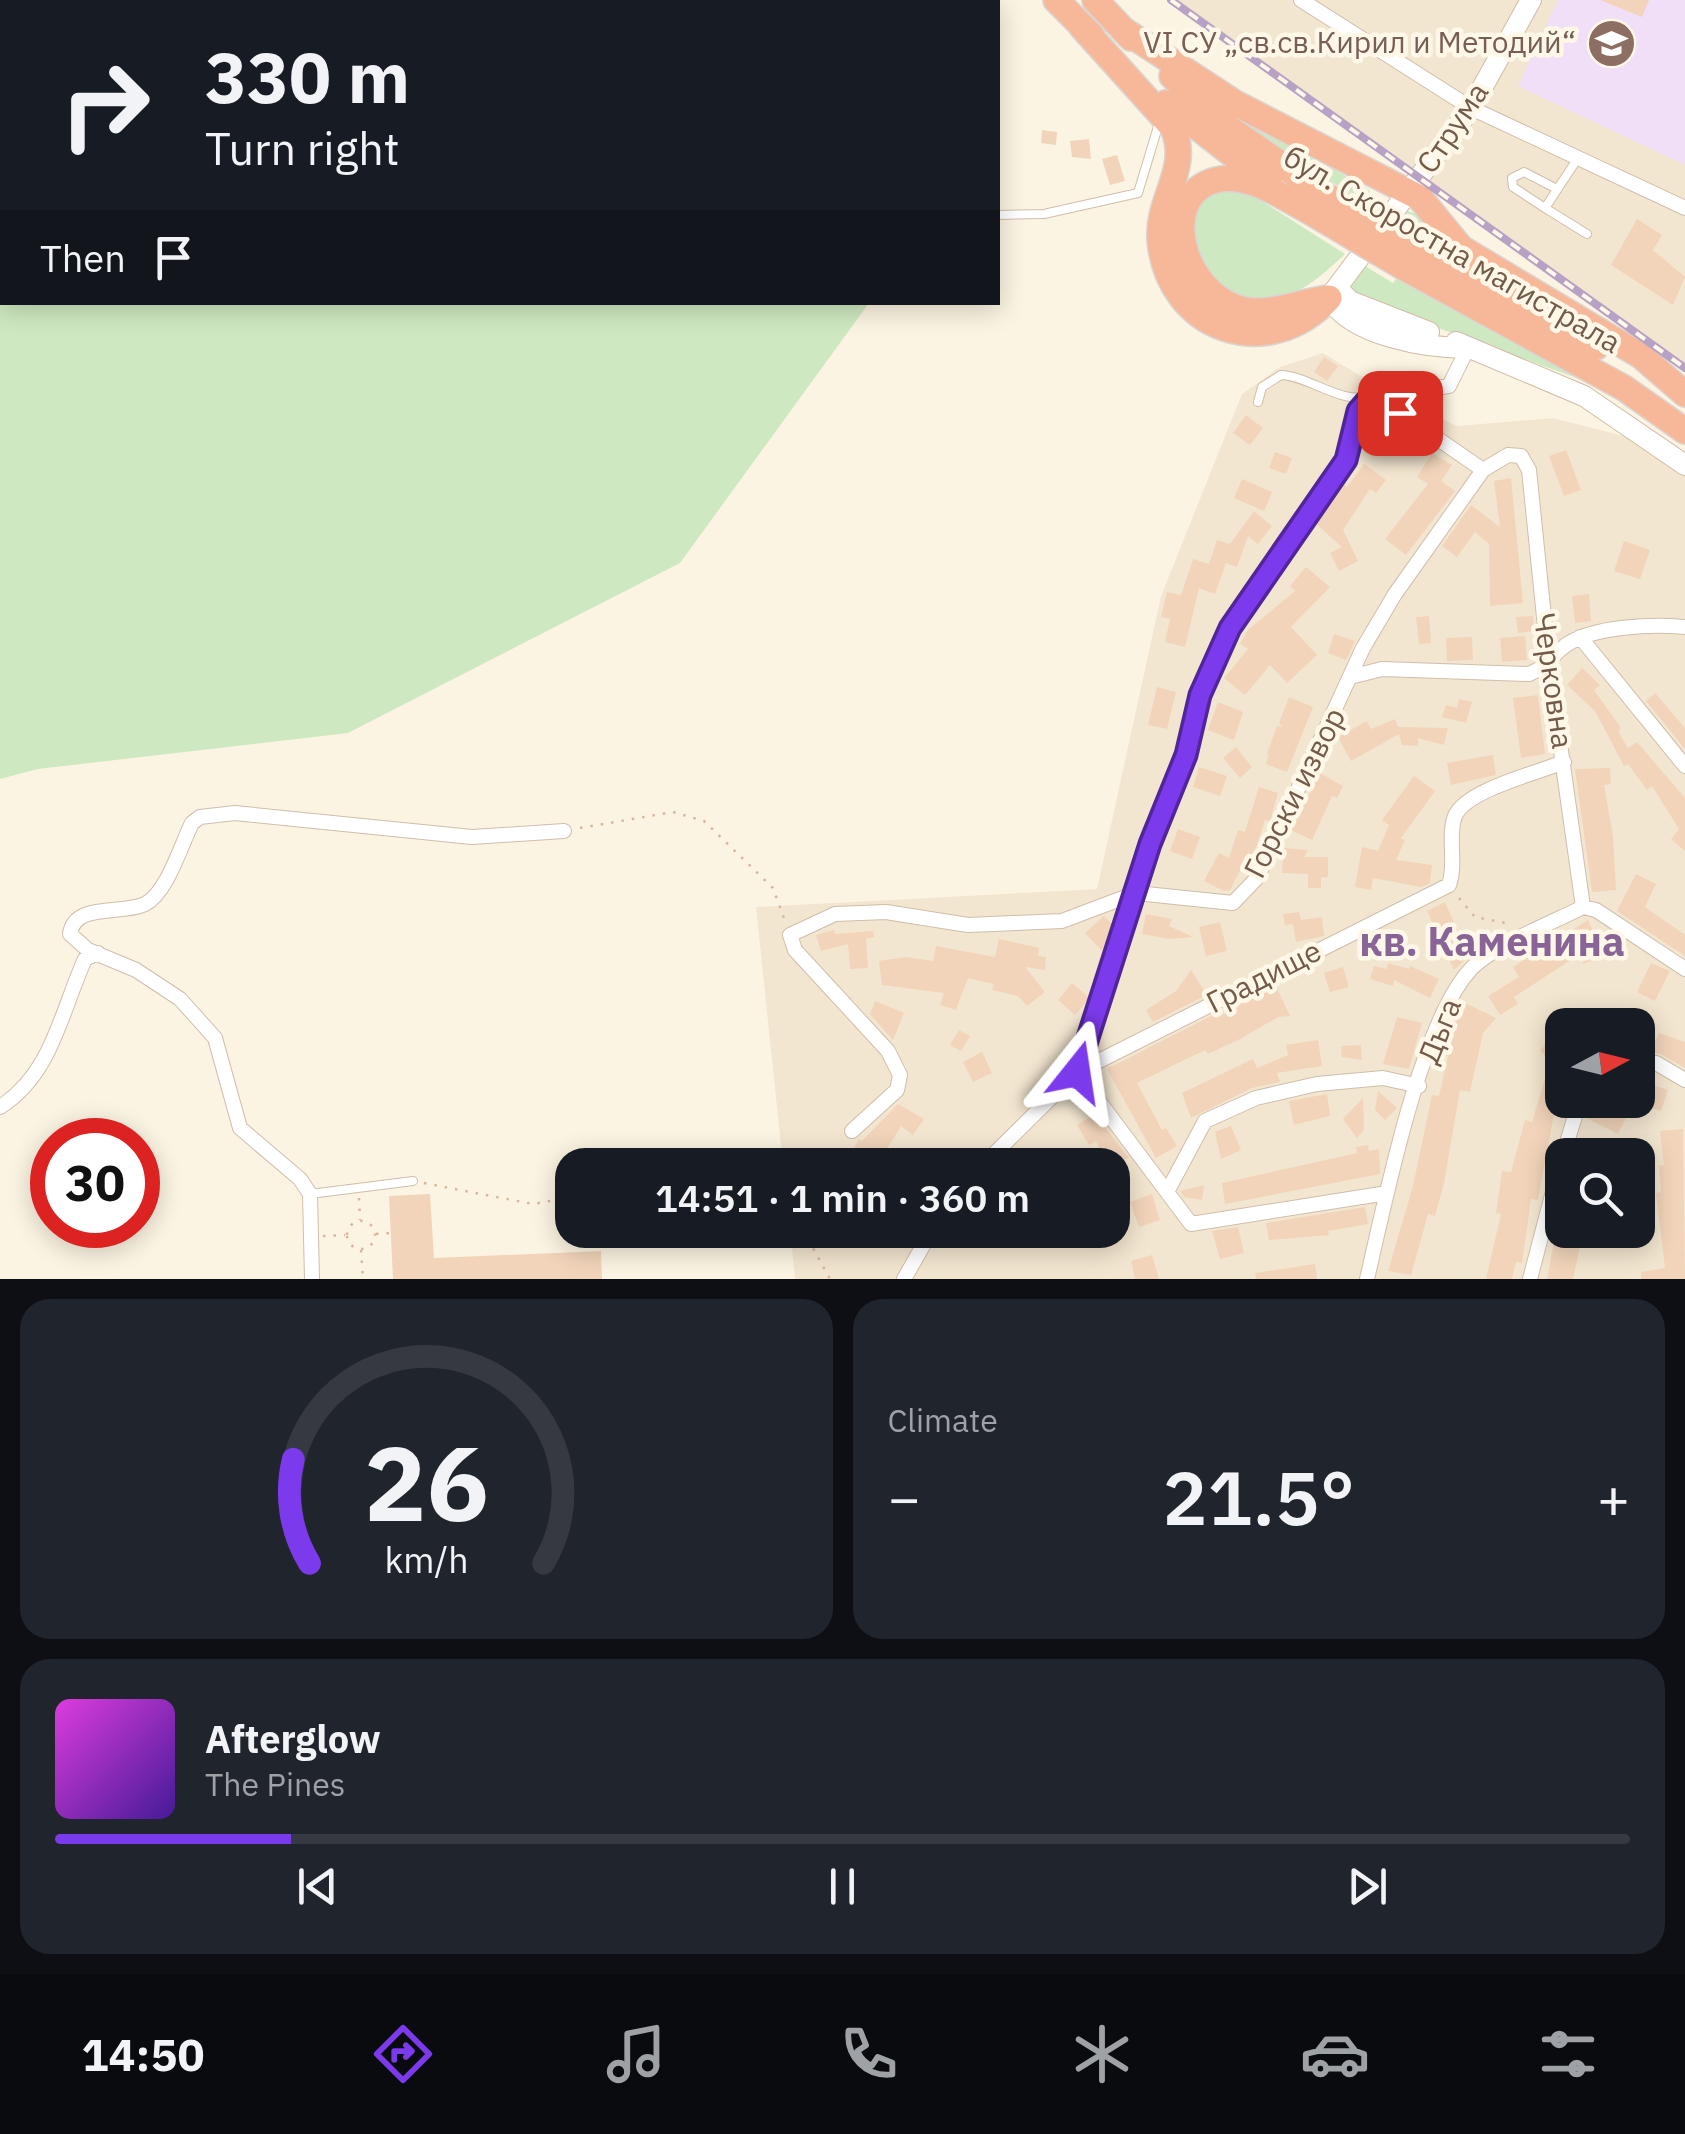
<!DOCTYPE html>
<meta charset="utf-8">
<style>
:root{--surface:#171b24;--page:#20242c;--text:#f1f3f6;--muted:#9ea1a6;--line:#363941;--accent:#7c3aed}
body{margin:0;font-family:"IBM Plex Sans",sans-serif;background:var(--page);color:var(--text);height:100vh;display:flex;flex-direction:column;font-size:38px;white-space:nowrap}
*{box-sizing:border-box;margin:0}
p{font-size:32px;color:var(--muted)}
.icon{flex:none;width:55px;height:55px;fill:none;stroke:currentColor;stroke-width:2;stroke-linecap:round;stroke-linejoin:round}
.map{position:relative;height:1279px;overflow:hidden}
.panel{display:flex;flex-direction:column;gap:20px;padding:20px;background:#0d0f14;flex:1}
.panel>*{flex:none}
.hud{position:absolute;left:0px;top:0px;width:1000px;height:305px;box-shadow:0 5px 25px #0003;background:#171b24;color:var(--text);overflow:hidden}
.needle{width:65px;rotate:83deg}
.buttons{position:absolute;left:1545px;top:1008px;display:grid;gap:20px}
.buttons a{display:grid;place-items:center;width:110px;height:110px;border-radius:20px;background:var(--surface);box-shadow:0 5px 25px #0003;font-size:50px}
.speed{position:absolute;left:30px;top:1118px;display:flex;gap:20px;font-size:50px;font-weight:700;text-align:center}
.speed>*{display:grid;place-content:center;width:130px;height:130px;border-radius:50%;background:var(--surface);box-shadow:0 5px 25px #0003;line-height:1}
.speed .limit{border:15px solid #d22;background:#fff;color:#111}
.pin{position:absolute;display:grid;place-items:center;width:85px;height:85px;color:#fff;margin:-42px;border-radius:20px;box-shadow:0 5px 15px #0006}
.me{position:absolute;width:110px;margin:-55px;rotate:15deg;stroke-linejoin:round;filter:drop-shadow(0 0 8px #0008)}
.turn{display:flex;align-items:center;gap:35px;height:210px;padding:0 40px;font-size:45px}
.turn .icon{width:130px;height:130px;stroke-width:2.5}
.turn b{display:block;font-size:70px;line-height:85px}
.then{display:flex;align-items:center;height:95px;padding:0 40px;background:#0003;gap:20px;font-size:38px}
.big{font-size:75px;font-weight:600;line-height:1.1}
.panel .widget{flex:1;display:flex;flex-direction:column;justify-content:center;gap:15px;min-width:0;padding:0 35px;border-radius:30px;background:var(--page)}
.panel .dial{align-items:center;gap:0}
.dial svg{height:260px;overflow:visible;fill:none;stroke:var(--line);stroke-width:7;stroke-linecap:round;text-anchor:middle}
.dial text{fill:var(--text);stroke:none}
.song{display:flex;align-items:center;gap:30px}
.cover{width:120px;height:120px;border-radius:15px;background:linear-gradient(135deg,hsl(300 70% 55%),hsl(260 70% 35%))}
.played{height:10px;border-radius:5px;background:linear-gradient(90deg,var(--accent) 15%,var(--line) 15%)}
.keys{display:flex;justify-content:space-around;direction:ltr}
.heat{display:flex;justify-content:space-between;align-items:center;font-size:55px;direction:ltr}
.panel .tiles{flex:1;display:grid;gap:20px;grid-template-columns:1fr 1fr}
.widget:last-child{grid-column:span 2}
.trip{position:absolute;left:555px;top:1148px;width:575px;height:100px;border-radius:30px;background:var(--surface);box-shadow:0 5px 25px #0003;font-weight:600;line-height:100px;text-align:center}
.tabs{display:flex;height:160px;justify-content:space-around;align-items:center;background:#090b0e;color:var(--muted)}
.tabs .icon{width:70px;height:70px}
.tabs .active{color:var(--accent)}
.tabs b{font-size:45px;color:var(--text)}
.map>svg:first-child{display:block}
.residential{fill:#f3e6d0;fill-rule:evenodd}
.education{fill:#f1dff8}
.green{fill:#cee9c1}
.building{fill:#f1d4ba}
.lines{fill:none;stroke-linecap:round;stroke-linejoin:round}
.lane-casing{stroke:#cfbeac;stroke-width:10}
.street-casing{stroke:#cfbeac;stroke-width:16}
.secondary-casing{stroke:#d0bca7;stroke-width:22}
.highway-casing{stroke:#dbd4d0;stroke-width:28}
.path{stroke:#d6b79d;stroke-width:2.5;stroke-dasharray:2.5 8;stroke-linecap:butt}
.lane{stroke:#fff;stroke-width:8}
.street{stroke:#fff;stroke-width:14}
.secondary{stroke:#fff;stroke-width:20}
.highway{stroke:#f6b899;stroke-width:25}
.rail-casing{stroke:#b7a1c5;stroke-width:8}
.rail{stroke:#fff8e8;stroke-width:4;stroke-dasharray:11;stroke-linecap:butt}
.highway-bridge-casing{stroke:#dbd4d0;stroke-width:28;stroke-linecap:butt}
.highway-bridge{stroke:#f6b899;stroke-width:25}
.route-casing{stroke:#51269a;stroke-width:25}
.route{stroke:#7c3aed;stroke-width:18}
.labels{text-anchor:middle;stroke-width:9;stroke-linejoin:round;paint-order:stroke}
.education-label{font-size:30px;fill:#785e54;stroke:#fff8e8;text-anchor:end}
.street-label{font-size:30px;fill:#735b49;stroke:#fff8e8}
.district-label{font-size:40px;font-weight:bold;fill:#896497;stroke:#fff8e8}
</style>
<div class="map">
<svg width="1685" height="1279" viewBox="0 0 1685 1279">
<rect width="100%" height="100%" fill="#fcf4e2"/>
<path class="residential" d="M1173 0H1685V366L1447 200Z
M1323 353 1392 395 1457 426 1553 418 1632 438 1685 465V1279H795L790 1230H1112V1165H783L756 907 1097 889 1161 596 1242 394 1280 367ZM1562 1025H1638V1100H1562ZM1562 1155H1638V1230H1562Z"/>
<path class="education" d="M1558 0H1685V165L1518 86Z"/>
<path class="green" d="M0 0H593L2 2V302L869 303 680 563 348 733 38 769 0 779Z
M1230 108 1369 190 1376 208 1333 183 1330 186 1230 119Z
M1243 189 1345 254C1306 291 1280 310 1225 295L1190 241 1197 206 1209 190Z
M1408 211 1417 214 1465 261 1395 219Z
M1360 263 1393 283 1396 279 1585 381 1353 297 1347 283Z"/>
<path class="building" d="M1600 0H1649L1642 17Z
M1042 130 1057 132 1056 145 1041 143Z
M1089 139 1091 159 1072 157 1070 141Z
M1117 155 1125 181 1110 185 1102 159Z
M1637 219 1662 235 1653 250 1685 277 1673 305 1611 265Z
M1324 357 1338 366 1327 381 1314 372Z
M1246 415 1263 428 1250 445 1233 433Z
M1371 415 1387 418 1384 436 1393 438 1389 454 1366 448Z
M1566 450 1581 490 1564 496 1549 456Z
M1275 452 1292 458 1286 474 1269 468Z
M1432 453 1452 465 1441 481 1455 491 1406 555 1385 539 1428 484 1417 477Z
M1364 464 1386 480 1376 493 1370 489 1343 530 1358 561 1339 571 1330 553 1342 547 1315 523 1343 484 1347 487Z
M1511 478 1523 603 1490 606 1489 544 1475 532 1457 557 1442 546 1471 505 1500 527 1494 481Z
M1242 479 1272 492 1264 511 1234 498Z
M1254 511 1272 526 1258 544 1248 536 1237 567 1226 563 1215 594 1199 588 1185 647 1165 642 1170 619 1161 617 1167 592 1181 595 1193 559 1209 564 1217 540 1230 544Z
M1624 541 1650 550 1640 579 1614 571Z
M1306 567 1330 587 1291 627 1317 655 1287 683 1270 665 1245 695 1224 678 1248 649 1240 644 1248 630 1295 591 1290 586Z
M1589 594 1591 621 1575 623 1572 596Z
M1429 616 1431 643 1419 644 1416 617Z
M1533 616 1534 631 1518 633 1516 617Z
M1334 634 1355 641 1346 660 1328 653Z
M1525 636 1527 660 1502 662 1500 638Z
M1472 637 1473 660 1447 661 1446 638Z
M1582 668 1600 685 1594 690 1621 728 1618 731 1628 748 1637 742 1685 798V851L1671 839 1679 829 1652 786 1647 790 1628 764 1624 766 1595 711 1567 685Z
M1157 687 1176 692 1167 729 1148 725Z
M1655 693 1685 728V749L1646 701Z
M1538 695 1545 754 1521 758 1513 698Z
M1289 697 1313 707 1287 772 1266 764 1269 753 1266 756 1277 726 1283 727 1279 723Z
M1459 699 1472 702 1466 723 1442 717 1446 705 1457 708Z
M1218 702 1243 712 1234 740 1208 730Z
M1395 719 1398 727 1448 728 1444 745 1418 738V746L1402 745 1399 734 1351 761 1338 737 1367 721 1371 729Z
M1236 747 1252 767 1240 778 1223 758Z
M1493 755 1496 775 1451 785 1447 763Z
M1199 767 1227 776 1220 796 1193 787Z
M1610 768 1611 784 1604 785 1613 836 1616 890 1592 892 1575 769Z
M1320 773 1343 786 1337 798 1332 796 1312 840 1291 830Z
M1414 776 1435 791 1401 838 1405 840 1396 860 1432 865 1430 883 1421 887 1373 878 1371 890 1355 887 1362 847 1378 851 1389 825 1382 820Z
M1259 787 1278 793 1270 822 1265 820 1253 857 1248 855 1230 890 1224 891 1204 881 1219 853 1229 858 1238 830 1245 832Z
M1178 829 1200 837 1192 859 1170 851Z
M1284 848 1308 850 1304 857H1328V877L1321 878V888H1308V874L1282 873Z
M1636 874 1656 884 1645 907 1685 935V956L1617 911Z
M1445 902 1469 956 1454 970 1427 911Z
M1299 912 1301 920 1322 917 1324 936 1296 942 1293 924 1285 925 1283 914Z
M1146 914 1172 919 1169 926 1193 937 1169 939 1142 934Z
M1104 916 1113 925 1102 951 1085 933Z
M1588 920 1598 942 1603 940 1609 952 1583 964 1586 950 1514 997 1518 1004 1500 1015 1488 996 1519 977 1513 967Z
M1220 922 1227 951 1206 956 1199 927Z
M834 930 835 934 873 931 874 937 866 939 868 968 850 969 848 944 821 951 816 935Z
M999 939 1039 948 1038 956 1046 957 1045 970 1025 967 1045 992 1027 1006 1018 996 992 990 994 984 968 978 956 1010 940 1005 944 993 882 985 879 961 906 957 933 961 936 946 995 957Z
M1388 963 1409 969 1410 966 1439 979 1430 998 1394 980 1393 986 1370 979 1374 966 1387 969Z
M1651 963 1670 971 1655 1001 1637 992Z
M1343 967 1349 987 1330 992 1324 973Z
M1191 970 1207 995 1153 1022 1146 1010 1176 991Z
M1072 983 1090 998 1075 1015 1058 1000Z
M1275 984 1290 1016 1278 1017 1240 1039 1208 1054 1205 1050 1137 1083 1162 1130 1166 1128 1177 1146 1156 1158 1107 1069 1215 1014 1217 1018Z
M875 1001 904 1013 893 1040 870 1014Z
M1461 1001 1496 1018 1483 1033 1470 1092 1460 1090 1444 1183 1435 1216 1428 1214 1411 1275 1388 1271 1413 1186 1432 1095 1439 1096 1448 1056 1444 1055Z
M1626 1010 1628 1025H1599L1598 1012Z
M1397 1017 1422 1023 1409 1069 1383 1064Z
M959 1030 970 1036 961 1051 950 1045Z
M1659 1033 1685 1042V1068L1661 1054 1650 1053Z
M1556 1035 1562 1041V1075L1540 1050Z
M1318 1040 1322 1066 1277 1073 1280 1082 1252 1088 1191 1118 1182 1093 1253 1059 1257 1068 1288 1055 1286 1045Z
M1361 1045 1362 1060 1342 1057 1341 1046Z
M982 1052 992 1073 973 1082 963 1062Z
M1545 1079 1562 1084V1095L1555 1109 1538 1200 1531 1199 1522 1263 1516 1262 1512 1279H1486L1501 1214 1496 1213 1502 1171 1511 1172 1525 1120 1532 1122Z
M1638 1080 1668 1090 1661 1111 1638 1104Z
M1378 1091 1397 1108 1385 1120 1375 1110Z
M1327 1094 1330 1116 1294 1125 1289 1101Z
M1363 1098 1364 1130 1357 1138 1343 1119Z
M1598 1100H1635L1618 1134 1588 1119Z
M898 1104 924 1119 913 1135 901 1126 877 1165 849 1158 859 1139 862 1141Z
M1095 1114 1129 1158 1108 1165 1096 1141 1089 1145 1077 1125Z
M1231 1126 1241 1150 1221 1159 1215 1132Z
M1683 1129 1685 1279H1641V1272L1665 1268 1656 1193 1661 1192 1659 1166 1664 1165 1660 1131Z
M1368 1145 1369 1151 1379 1149 1380 1174 1225 1204 1222 1183 1357 1153 1356 1147Z
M1043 1148 1052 1165H1009Z
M1204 1185 1202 1200 1184 1197 1180 1191Z
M430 1194 434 1258 601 1251 602 1279H393L389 1196Z
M1152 1194 1160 1220 1139 1227 1130 1202Z
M1365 1207 1368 1224 1328 1231 1329 1235 1269 1240 1266 1223Z
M1557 1226 1583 1232 1573 1279H1547Z
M1238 1227 1244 1253 1220 1259 1212 1231Z
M989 1230H1040L1021 1247 1012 1237 1003 1245Z
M1152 1255 1159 1279H1135L1131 1261Z
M1315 1264 1317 1279H1256L1255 1273Z"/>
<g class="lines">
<defs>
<path id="lane" d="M1578 158 1545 208 1587 234
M1545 208 1513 187 1512 178 1524 172 1557 189
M998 215 1044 214 1138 193 1160 120
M1258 402 1262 387 1281 375C1309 376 1342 405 1369 396
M310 1194 413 1181"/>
<path id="street" d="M1301 0 1471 108 1685 208
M1373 394 1483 470
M1580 637 1685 766
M1354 676 1382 669 1529 674C1551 665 1549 657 1566 645 1594 626 1652 624 1685 627
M1638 1065 1656 1063 1685 1080
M0 1107C52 1074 61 1012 85 959L98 953
M852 1131 897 1090 900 1075 888 1051 795 950 790 935 835 914 886 912 968 925 1062 921 1136 893 1233 903 1257 878 1363 648 1395 594 1483 470 1508 455 1521 456 1529 470 1549 666 1583 907
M1563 1155 1580 1100
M983 1165 1077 1072 1449 885C1457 863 1447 836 1455 816 1466 790 1537 773 1564 762
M1167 1192 1205 1121 1256 1098 1317 1084 1383 1078 1419 1086
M1387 1193 1191 1224 1077 1072 1150 844 1185 755 1199 695 1230 628 1346 459 1358 411 1385 387 1399 384 1422 390 1449 386 1468 348
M312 1279 310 1194 300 1179 240 1128 215 1038 180 999 136 970 88 950 70 934C74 902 123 915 145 904 167 893 181 845 192 823L200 817 235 813 472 837 564 831
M904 1279 932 1230
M1367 1279C1385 1202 1420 1025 1470 970 1492 946 1552 923 1583 907L1596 910 1685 969
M1530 1279 1562 1157"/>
<path id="secondary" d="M1337 288 1350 301 1429 332
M1456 342 1584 396 1685 465
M1468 348C1426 348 1352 336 1329 298L1471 108 1531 0"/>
<path id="highway" d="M1056 0 1092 36
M1095 0 1131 38
M1081 26 1173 128C1191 169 1157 198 1160 240 1168 331 1268 365 1329 298
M1122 29 1235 103 1420 198 1461 248 1641 356 1685 394
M1172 76 1223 124 1325 195
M1166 103 1269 183
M1314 214C1287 200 1253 174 1221 179 1154 190 1180 297 1245 310 1273 315 1302 301 1329 298
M1415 247 1596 347
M1403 267 1624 388 1685 431"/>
</defs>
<use href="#lane" class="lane-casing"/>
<use href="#street" class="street-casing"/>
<use href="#secondary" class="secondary-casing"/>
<use href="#highway" class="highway-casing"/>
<path class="path" d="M580 828 673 812 704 821 773 888 785 921
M1459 898 1475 917 1511 924
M756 1165H757
M424 1183 533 1204 572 1197
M359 1198 360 1220
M347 1235a14 14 0 1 1 28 0a14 14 0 1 1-28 0Z
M803 1230 830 1279
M376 1234 391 1233
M323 1236 345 1235
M361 1250 363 1279"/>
<use href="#lane" class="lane"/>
<use href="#street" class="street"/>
<use href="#secondary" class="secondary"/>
<use href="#highway" class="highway"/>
<defs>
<path id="rail" d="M1171 0 1685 368"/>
</defs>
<use href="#rail" class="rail-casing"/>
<use href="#rail" class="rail"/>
<defs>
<path id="highway-bridge" d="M1325 195 1415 247
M1314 214 1403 267"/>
</defs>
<use href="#highway-bridge" class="highway-bridge-casing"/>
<use href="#highway-bridge" class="highway-bridge"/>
</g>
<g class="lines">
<defs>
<path id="route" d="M1077 1072 1150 844 1186 755 1200 695 1230 628 1346 460 1358 411 1373 394 1400 413"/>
</defs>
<use href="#route" class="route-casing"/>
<use href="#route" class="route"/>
</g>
<defs>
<symbol id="school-disc" viewBox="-11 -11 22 22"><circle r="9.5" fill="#8d6e63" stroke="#fff8e8"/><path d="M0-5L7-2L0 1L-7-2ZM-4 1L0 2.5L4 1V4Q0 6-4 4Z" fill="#fff"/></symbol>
</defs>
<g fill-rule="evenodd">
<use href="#school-disc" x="1584" y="16" width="55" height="55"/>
</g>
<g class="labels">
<g class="education-label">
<text x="1576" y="53">VI СУ „св.св.Кирил и Методий“</text>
</g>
<g class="street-label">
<text transform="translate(1453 128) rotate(-56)" y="10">Струма</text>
<text transform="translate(1452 250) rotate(30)" y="10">бул. Скоростна магистрала</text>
<text transform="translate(1553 681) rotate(82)" y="10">Черковна</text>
<text transform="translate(1295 793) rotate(-63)" y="10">Горски извор</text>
<text transform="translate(1264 977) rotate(-27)" y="10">Градище</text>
<text transform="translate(1440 1031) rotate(-68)" y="10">Дъга</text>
</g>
<g class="district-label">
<text x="1492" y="956">кв. Каменина</text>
</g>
</g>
</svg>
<div class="buttons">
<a><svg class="needle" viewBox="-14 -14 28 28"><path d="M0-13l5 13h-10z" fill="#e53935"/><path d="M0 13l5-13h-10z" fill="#9ea1a6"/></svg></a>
<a><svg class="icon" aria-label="search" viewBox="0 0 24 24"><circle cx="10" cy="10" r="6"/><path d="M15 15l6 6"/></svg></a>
</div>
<div class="speed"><div class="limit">30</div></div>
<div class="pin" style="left:1400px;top:413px;background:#d93025"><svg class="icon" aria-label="arrive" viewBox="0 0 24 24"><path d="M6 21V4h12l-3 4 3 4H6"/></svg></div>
<svg class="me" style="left:1077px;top:1072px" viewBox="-20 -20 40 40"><path d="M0-17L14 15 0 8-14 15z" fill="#7c3aed" stroke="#fff" stroke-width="4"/></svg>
<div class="trip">14:51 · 1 min · 360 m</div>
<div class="hud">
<div class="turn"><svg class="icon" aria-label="right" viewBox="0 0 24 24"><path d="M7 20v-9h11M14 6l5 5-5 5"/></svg><div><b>330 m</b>Turn right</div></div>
<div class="then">Then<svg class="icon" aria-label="arrive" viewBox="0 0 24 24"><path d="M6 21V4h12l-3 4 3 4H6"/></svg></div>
</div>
</div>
<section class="panel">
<div class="tiles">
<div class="widget dial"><svg viewBox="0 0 100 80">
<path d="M14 69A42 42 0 1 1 86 69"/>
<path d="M14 69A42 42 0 0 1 9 37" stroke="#7c3aed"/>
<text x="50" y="56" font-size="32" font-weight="700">26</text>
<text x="50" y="72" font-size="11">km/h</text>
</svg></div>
<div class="widget"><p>Climate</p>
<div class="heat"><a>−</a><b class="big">21.5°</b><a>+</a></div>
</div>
<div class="widget">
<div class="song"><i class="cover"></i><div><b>Afterglow</b><p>The Pines</p></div></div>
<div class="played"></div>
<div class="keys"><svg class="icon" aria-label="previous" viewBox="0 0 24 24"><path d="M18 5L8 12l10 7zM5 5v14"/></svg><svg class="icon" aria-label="pause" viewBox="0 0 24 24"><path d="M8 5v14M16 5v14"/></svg><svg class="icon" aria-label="next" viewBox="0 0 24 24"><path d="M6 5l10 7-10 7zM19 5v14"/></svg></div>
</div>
</div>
</section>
<nav class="tabs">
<b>14:50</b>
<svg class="icon active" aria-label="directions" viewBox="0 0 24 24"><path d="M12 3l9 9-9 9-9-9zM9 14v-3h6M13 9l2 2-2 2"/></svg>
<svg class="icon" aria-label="music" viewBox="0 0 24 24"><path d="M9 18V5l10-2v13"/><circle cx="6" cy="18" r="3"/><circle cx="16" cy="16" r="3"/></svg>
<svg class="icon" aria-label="phone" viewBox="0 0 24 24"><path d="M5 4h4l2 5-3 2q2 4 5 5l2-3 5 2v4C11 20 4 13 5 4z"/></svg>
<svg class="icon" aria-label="climate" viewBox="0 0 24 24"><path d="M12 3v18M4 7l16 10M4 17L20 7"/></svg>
<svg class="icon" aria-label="car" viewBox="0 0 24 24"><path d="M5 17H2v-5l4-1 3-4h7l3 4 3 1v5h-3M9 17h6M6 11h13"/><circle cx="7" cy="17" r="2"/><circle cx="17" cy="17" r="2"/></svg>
<svg class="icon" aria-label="filters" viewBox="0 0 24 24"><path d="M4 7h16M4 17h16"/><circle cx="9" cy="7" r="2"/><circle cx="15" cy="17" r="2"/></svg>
</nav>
